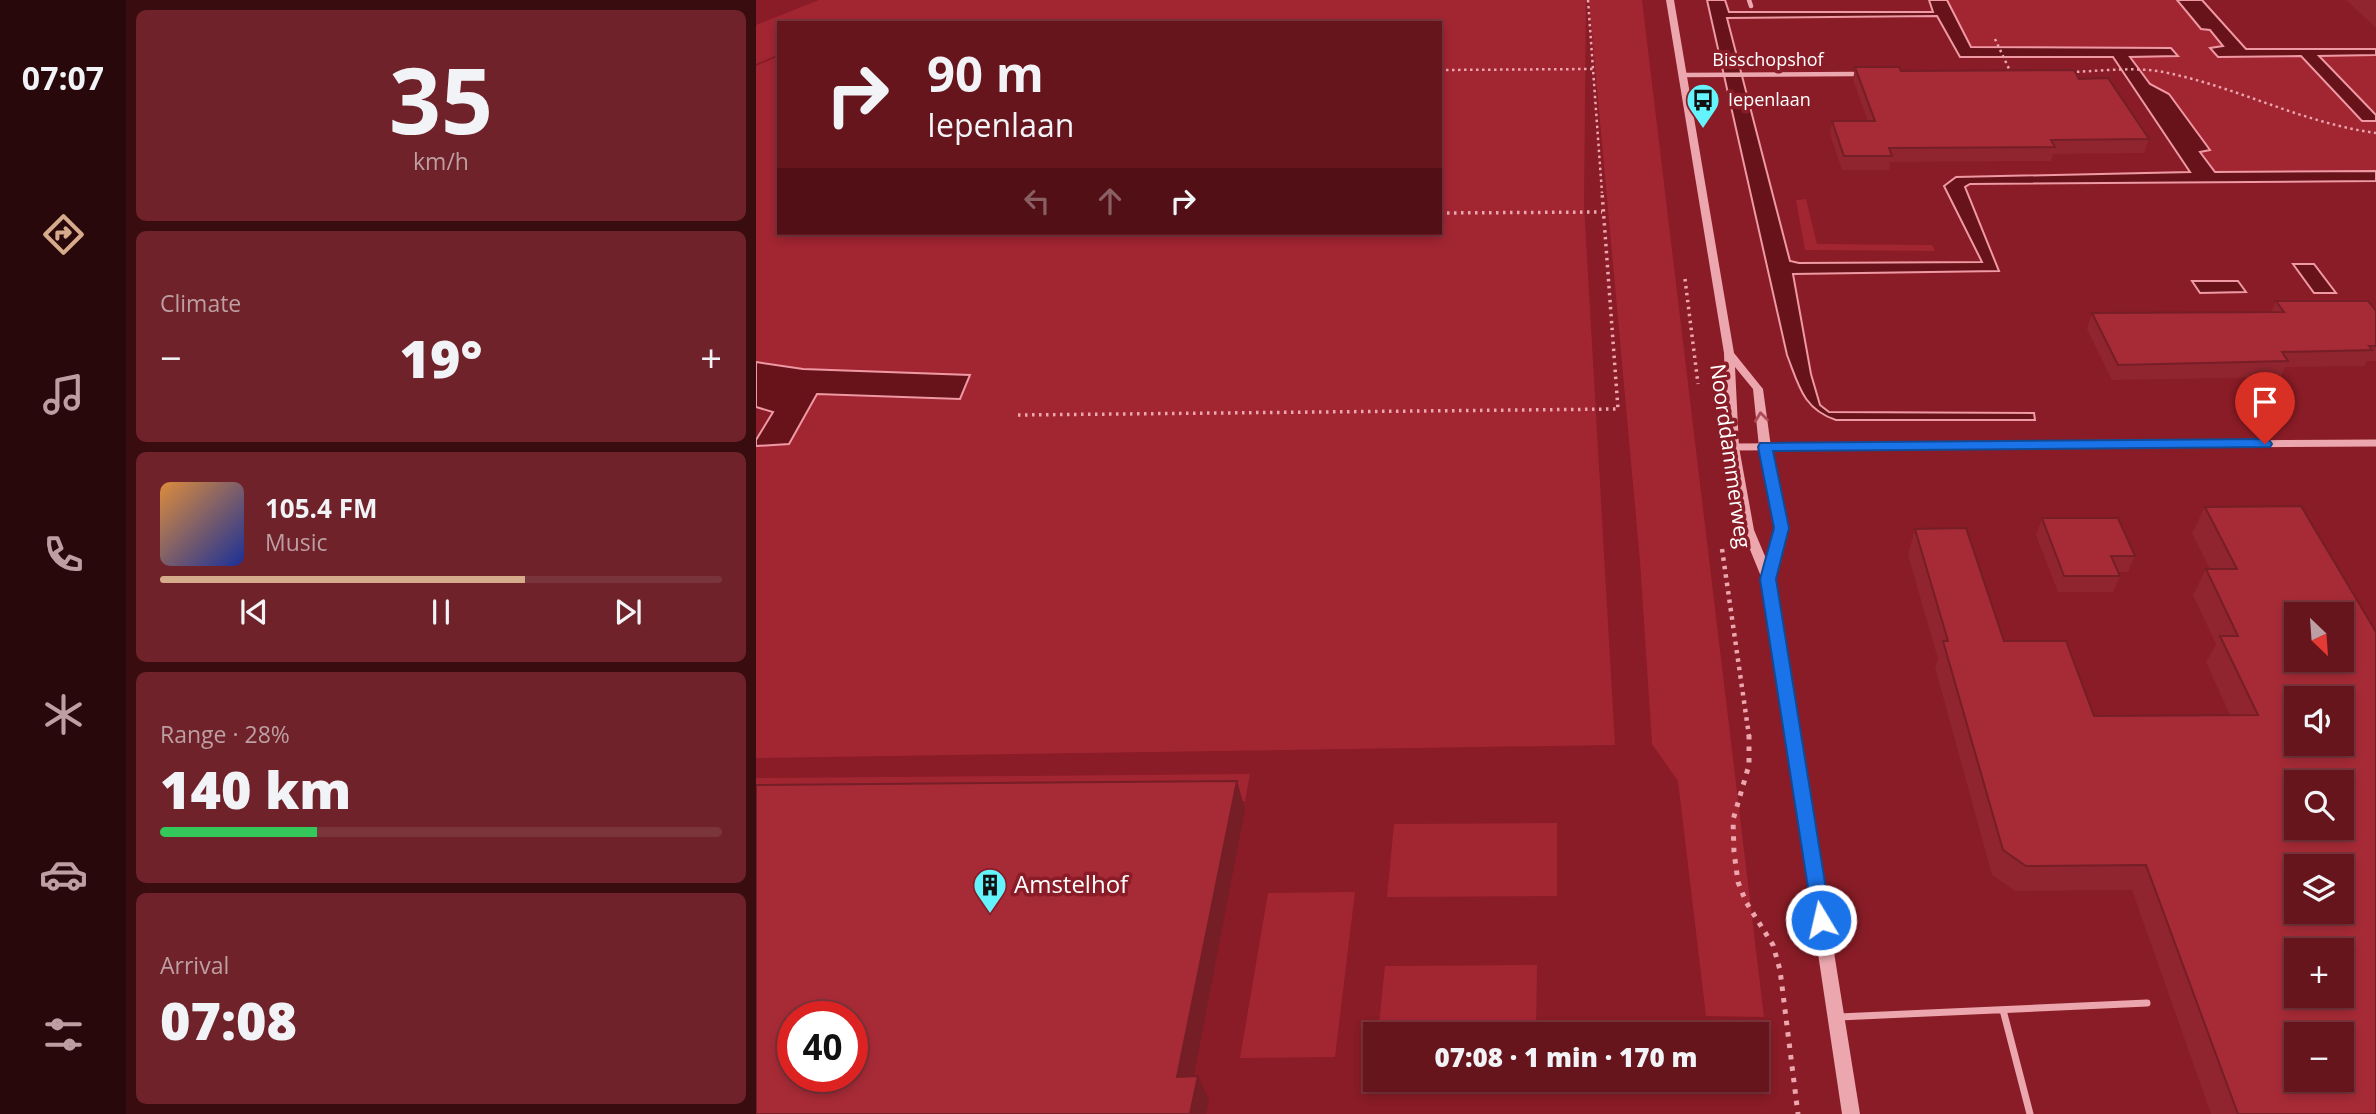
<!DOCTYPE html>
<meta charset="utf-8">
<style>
:root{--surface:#67151c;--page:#6f2229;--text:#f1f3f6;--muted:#bd9fa3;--line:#7a343b;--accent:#d6ab8b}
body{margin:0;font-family:"Open Sans",sans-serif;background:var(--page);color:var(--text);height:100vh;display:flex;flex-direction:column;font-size:26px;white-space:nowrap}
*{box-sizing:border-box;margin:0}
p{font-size:23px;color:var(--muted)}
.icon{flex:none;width:38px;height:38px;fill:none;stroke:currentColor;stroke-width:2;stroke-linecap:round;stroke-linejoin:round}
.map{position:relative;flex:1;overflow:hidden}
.details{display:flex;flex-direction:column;gap:10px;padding:10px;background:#390c0f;width:630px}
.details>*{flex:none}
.top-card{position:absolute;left:21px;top:21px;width:665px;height:214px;border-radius:0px;box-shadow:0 4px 10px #0003,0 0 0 2px var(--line);background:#67151c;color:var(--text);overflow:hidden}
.needle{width:46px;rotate:155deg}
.buttons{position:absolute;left:1528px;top:602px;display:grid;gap:14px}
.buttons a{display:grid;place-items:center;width:70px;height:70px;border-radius:0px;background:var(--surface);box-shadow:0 4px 10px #0003,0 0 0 2px var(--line);font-size:35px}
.speed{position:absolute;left:21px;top:1001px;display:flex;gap:14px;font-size:35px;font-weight:700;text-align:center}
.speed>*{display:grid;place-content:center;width:91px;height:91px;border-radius:50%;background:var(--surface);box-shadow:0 4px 10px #0003,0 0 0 2px var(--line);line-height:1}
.speed .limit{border:10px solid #d22;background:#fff;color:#111}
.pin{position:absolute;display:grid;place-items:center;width:60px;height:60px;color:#fff;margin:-72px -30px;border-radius:50% 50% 50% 0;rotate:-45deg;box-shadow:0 0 7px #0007}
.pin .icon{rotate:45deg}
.me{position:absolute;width:77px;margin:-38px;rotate:351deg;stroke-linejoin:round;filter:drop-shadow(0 0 5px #0008)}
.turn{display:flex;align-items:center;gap:24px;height:147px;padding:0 35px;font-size:32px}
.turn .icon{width:91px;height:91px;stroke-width:2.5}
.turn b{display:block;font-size:49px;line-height:60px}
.lanes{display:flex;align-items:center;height:66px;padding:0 35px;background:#0003;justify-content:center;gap:35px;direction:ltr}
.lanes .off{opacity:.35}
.big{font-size:52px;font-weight:800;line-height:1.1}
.details .widget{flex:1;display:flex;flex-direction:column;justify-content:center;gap:10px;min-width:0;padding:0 24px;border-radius:10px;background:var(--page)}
.details .dial{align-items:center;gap:0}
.dial b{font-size:91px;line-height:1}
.song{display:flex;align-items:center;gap:21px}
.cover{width:84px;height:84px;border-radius:10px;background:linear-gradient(135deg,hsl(30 70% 55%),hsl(230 70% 35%))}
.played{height:7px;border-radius:4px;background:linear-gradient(90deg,var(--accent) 65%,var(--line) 65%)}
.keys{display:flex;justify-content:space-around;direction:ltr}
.heat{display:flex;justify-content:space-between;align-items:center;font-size:38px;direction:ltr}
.charge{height:10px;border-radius:5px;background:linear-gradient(90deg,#34c759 28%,var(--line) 0)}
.trip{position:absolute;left:607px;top:1022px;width:406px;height:70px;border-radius:0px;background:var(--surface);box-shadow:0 4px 10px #0003,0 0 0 2px var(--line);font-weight:800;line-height:70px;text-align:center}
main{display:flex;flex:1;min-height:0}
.tab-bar{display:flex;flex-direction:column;width:126px;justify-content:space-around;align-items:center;background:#29080b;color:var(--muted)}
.tab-bar .icon{width:49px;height:49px}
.tab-bar .active{color:var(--accent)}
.tab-bar b{font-size:32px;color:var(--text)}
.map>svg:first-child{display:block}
.green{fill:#a22532}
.water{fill:#68131a;stroke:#ee99a3;stroke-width:2;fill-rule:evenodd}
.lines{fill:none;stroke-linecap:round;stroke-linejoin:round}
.path-far3{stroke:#eca6ae;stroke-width:2.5;stroke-dasharray:2.5 3.5;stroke-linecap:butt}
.path-far2{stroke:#eca6ae;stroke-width:3.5;stroke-dasharray:2.5 4.5;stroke-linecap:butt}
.path-far1{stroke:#eca6ae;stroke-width:4.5;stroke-dasharray:3.5 5;stroke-linecap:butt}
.path{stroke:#eca6ae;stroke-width:5;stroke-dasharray:4.5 7;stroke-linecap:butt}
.service{stroke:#eca6ae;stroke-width:7}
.minor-far1{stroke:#eca6ae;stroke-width:4.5}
.minor{stroke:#eca6ae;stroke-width:7}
.tertiary{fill:#eca6ae;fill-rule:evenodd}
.wall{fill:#90252f}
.shaded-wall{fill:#751e26}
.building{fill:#a72b37;stroke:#751e26;stroke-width:2;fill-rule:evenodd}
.oneway{stroke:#ac4c56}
.route{fill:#1a73e8;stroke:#114b97;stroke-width:2}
.labels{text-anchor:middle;stroke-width:7;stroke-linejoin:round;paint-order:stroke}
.far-street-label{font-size:18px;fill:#fff;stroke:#891c26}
.far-poi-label{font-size:18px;fill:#fff;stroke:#891c26;text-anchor:start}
.street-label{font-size:21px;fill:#fff;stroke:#891c26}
.near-poi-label{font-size:24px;fill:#fff;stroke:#891c26;text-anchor:start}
</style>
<main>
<nav class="tab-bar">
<b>07:07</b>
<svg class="icon active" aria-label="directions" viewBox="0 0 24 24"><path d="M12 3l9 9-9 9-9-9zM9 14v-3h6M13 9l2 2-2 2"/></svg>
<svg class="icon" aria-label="music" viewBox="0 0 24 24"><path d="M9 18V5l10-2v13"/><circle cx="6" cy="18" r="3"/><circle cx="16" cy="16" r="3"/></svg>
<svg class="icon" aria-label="phone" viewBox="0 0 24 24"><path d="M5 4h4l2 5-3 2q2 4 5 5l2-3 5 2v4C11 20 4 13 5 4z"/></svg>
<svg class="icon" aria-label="climate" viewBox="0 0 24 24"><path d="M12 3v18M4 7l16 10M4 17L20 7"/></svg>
<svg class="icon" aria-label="car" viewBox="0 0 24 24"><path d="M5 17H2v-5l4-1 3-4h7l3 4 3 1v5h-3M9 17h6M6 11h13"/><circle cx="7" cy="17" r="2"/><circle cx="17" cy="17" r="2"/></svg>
<svg class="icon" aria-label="filters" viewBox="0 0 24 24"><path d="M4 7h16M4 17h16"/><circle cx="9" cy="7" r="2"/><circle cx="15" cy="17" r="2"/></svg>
</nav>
<section class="details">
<div class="widget dial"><b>35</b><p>km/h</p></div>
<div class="widget"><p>Climate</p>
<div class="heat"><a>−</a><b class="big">19°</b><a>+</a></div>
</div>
<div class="widget">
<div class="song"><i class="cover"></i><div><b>105.4 FM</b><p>Music</p></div></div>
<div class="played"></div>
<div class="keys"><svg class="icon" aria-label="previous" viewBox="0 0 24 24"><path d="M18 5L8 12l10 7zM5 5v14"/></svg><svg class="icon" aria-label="pause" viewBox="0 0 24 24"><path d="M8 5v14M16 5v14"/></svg><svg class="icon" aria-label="next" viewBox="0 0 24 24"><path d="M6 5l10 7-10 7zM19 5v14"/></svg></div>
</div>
<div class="widget"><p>Range · 28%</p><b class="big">140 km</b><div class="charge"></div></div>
<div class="widget"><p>Arrival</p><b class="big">07:08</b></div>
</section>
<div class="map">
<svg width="1620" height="1114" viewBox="0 0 1620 1114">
<rect width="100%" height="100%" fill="#891c26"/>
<path class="green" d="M63 0H830L828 205 859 745 0 758V446L33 444 61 393 203 399 0 362V66L23 56V233H684V23H102L109 18 98 23H23V54L0 64V25Z
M833 0H886L1008 1017 950 1016 922 781 896 744 884 561Z
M1191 0H1421L1445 29 1454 30 1468 47 1462 57 1545 56 1606 121H1620V171L1459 172 1443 152 1453 150 1413 94 1394 84 1373 57 1415 48 1215 47Z
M1620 55V115L1563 56Z
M1050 199 1061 244 1176 245 1179 251 1049 250 1040 200Z
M494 774 489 801 0 807V778Z
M801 823V896L631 897 638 824Z
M599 892 579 1057 484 1058 512 893Z
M781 965 780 1034H622L629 966Z
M619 1061 620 1080H779V1085L617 1086Z"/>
<path class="water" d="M951 0H969L973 12H1177L1173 0H1191L1215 47 1415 48 1422 56 1374 57 1394 84 1413 94 1454 150 1444 152 1459 172 1620 171V181L1214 184 1209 187 1243 271 1037 274 1055 374 1064 405 1073 412 1278 413 1279 420H1080C1047 409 1043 386 1031 355ZM1181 16 1204 57H1357L1434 172 1200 177 1188 186 1226 262 1043 263 1034 261 971 18Z
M1421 0H1446L1490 49H1620V55L1563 56 1620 115V121H1606L1545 56 1462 57 1454 48 1467 46 1454 30 1445 29Z
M1537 264H1558L1580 293H1558Z
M1436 281H1482L1490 292 1444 293Z
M0 362 47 369 214 375 204 399 61 394 33 444 0 446V440L17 412 0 407Z"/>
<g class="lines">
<path class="path-far3" d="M832 0 846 193
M1239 39 1255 73
M684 70 837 69
M1315 72C1347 71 1381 66 1412 73 1483 88 1547 123 1620 133"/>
<path class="path-far2" d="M684 213 846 212
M929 279 942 384
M262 415 862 409 846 192"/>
<path class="path-far1" d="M966 549 993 736"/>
<path class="path" d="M993 735V765L977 820 978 852 982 882 990 902 1017 945 1024 970 1042 1114"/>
<path class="service" d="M1247 1010 1274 1114
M1083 1017 1391 1003"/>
<path class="minor-far1" d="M993 0 995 6
M927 75 1097 74"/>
<path class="minor" d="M977 447 1620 443"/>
<path class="tertiary" d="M910 0H918L978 353 1007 389 1015 447 1032 528 1018 579 1104 1114H1086L1006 579 986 530 971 447 968 353ZM979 367 997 389 1003 447 1020 528 1011 561 998 530 983 447Z"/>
</g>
<path class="wall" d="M1590 0H1620V28Z
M1099 67 1145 71 1323 79 1393 139 1388 153 1297 154 1295 161 1134 162 1133 170H1086L1074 134 1076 121H1112L1097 80Z
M1520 301 1620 311V361H1611L1608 366 1529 367 1525 377 1356 380 1331 329 1336 313 1515 312Z
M1545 506 1620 1114H1455L1376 890 1259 891 1236 875 1179 667 1182 659 1152 555 1159 529 1248 641 1338 716 1474 715 1450 662 1460 644 1437 595 1450 569H1454L1436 533 1449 507Z
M1286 518 1379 556 1372 572H1362L1364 576 1357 592H1302L1280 535Z"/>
<path class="shaded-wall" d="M481 781 489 809 433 1101 421 1077Z
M442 1076 453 1100 450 1114H434Z"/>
<path class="building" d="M1099 67H1143L1145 71 1318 70 1323 79 1352 78 1393 139 1295 140 1299 147 1133 148 1136 156H1088L1076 121H1119Z
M1520 301H1612L1620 311V346H1613L1616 350 1526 352 1532 361 1362 365 1336 313 1528 312Z
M1545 506 1620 632V1114H1482L1390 865 1270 866 1247 850 1187 641H1192L1159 529 1210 528 1248 641H1310L1338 716 1502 715 1464 636H1482L1450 569H1481L1449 507ZM1540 614H1586V660H1540ZM1540 698H1586V744H1540ZM1540 782H1586V828H1540ZM1540 866H1586V912H1540ZM1540 950H1586V996H1540ZM1540 1034H1586V1080H1540Z
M1286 518H1362L1379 556H1355L1364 576H1308Z
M481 781 421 1077 442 1076 434 1114H0V785ZM37 1017H96V1076H37Z"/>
<defs><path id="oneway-chevron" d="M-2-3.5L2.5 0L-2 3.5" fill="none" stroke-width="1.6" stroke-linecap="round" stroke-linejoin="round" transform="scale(1.75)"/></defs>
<use class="oneway" href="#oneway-chevron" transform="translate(1005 417) rotate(-97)"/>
<path class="route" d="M1509 439 1514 441 1516 444 1514 447 1017 451 1033 528 1020 579 1075 920 1072 926 1065 929 1058 926 1004 579 1018 528 1002 447 1004 443Z"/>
<defs>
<symbol id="bus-pin" viewBox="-11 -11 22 30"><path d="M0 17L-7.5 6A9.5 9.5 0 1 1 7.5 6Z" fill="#64f4fd" stroke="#891c26"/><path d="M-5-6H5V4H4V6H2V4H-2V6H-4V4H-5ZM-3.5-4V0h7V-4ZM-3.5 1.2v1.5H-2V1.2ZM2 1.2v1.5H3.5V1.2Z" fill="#111"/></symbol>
<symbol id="building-pin" viewBox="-11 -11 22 30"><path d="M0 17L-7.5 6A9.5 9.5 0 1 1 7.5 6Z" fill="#64f4fd" stroke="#891c26"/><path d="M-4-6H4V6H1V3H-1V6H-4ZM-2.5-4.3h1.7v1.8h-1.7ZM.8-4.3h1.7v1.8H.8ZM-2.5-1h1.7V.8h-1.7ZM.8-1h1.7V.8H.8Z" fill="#111"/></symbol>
</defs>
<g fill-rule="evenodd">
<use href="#bus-pin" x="928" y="81" width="38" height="52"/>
<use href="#building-pin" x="215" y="866" width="38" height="52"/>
</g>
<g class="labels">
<g class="far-street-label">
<text x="1012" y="66">Bisschopshof</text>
</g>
<g class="far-poi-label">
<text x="972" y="106">Iepenlaan</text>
</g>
<g class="street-label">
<text transform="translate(974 456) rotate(82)" y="7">Noorddammerweg</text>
</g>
<g class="near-poi-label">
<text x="258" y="893">Amstelhof</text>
</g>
</g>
</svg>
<div class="buttons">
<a><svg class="needle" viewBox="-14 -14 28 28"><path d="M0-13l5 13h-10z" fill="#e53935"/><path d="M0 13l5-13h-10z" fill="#bd9fa3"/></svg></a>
<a><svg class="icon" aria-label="sound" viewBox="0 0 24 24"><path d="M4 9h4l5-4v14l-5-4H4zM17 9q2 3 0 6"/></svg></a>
<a><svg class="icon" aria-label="search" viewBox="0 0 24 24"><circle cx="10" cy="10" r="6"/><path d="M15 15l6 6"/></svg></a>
<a><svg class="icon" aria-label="layers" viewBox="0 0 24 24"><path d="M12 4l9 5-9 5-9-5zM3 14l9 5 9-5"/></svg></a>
<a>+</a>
<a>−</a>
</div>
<div class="speed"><div class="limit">40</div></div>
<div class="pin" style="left:1509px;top:444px;background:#d93025"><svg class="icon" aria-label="arrive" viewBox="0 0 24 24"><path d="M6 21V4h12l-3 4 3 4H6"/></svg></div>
<svg class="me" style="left:1065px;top:920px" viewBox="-20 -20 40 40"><circle r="17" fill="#1a73e8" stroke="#fff" stroke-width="3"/><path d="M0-11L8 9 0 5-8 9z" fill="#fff"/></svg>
<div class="trip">07:08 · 1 min · 170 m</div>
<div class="top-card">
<div class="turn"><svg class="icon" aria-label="right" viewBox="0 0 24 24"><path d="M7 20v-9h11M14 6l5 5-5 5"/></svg><div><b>90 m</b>Iepenlaan</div></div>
<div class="lanes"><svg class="icon off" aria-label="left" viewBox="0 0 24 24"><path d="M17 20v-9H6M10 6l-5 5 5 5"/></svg><svg class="icon off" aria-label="ahead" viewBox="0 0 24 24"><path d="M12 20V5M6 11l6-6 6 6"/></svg><svg class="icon" aria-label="right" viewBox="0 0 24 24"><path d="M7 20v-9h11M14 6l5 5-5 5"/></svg></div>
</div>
</div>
</main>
